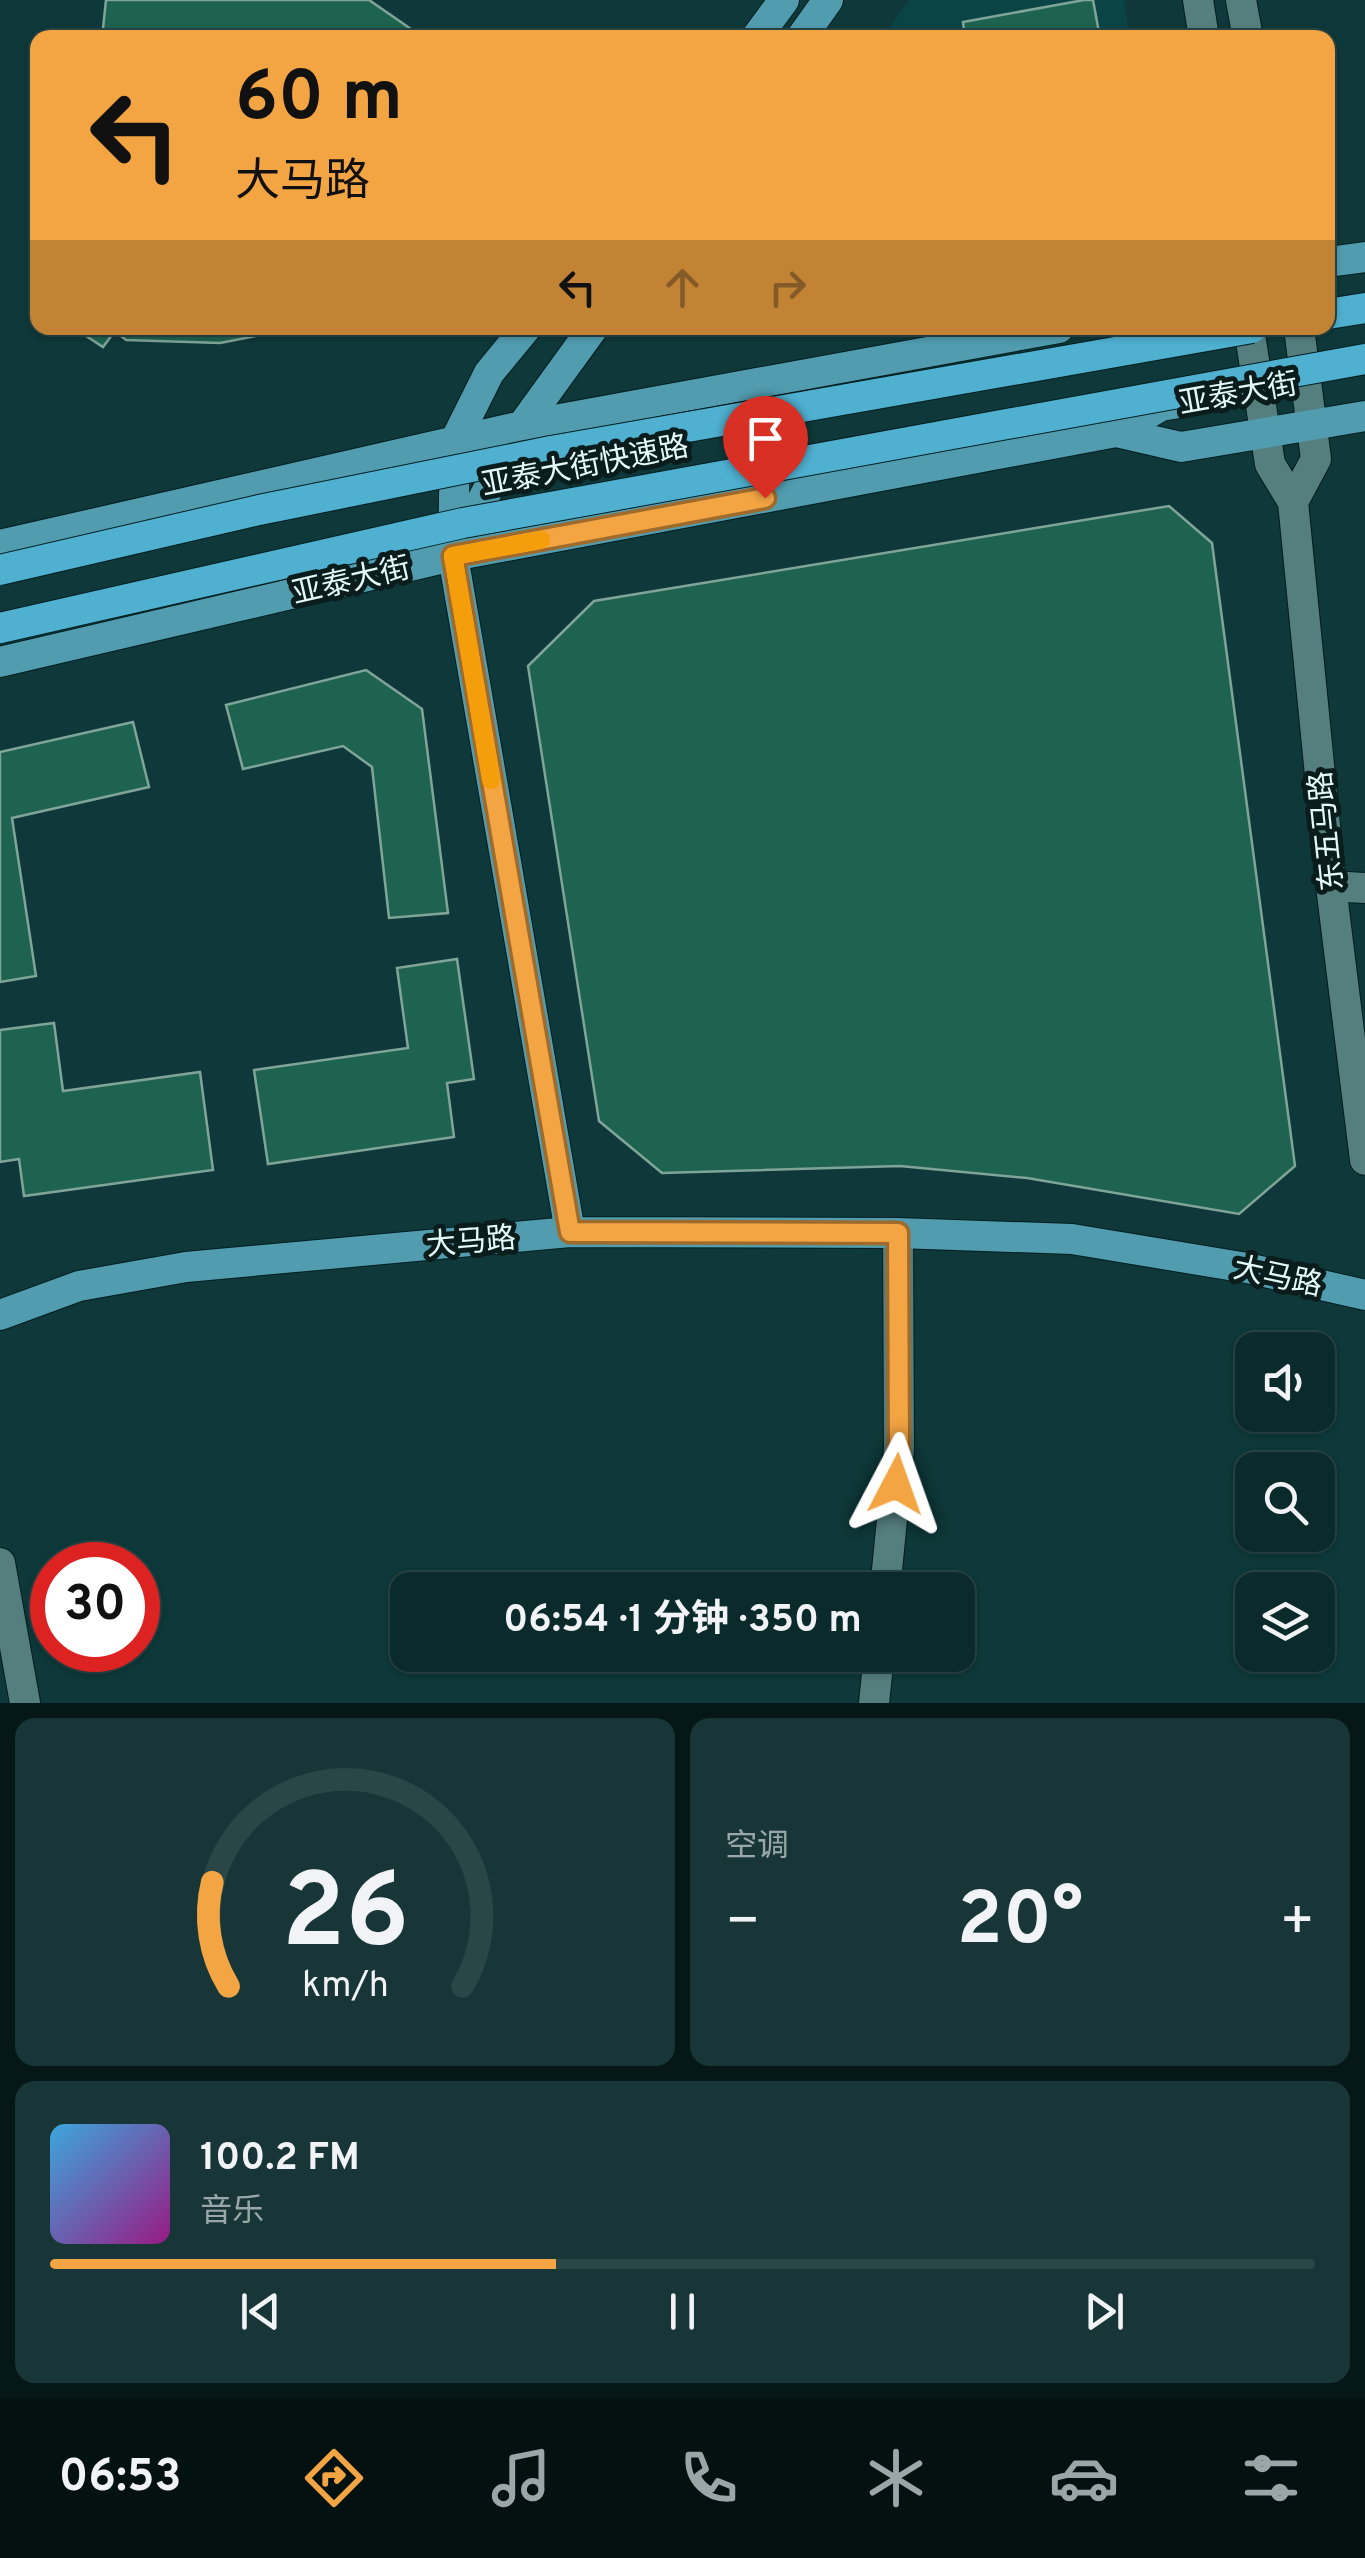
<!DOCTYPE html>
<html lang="zh">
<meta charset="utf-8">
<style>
:root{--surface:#0a2a2b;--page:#183637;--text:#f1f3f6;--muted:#99a7a9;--line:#2a4647;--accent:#f3a443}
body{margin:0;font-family:Overpass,"Noto Sans SC",sans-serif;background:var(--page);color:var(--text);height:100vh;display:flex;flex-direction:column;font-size:38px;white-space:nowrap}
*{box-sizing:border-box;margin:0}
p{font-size:32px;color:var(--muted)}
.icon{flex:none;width:55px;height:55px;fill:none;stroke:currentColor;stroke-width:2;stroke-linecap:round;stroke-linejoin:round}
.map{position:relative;height:1703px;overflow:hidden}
.sheet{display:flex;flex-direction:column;gap:15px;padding:15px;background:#061718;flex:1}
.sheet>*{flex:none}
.top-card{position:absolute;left:30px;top:30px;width:1305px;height:305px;border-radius:20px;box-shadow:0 2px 8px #0004,0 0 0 2px var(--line);background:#f3a443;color:#111;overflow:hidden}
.fabs{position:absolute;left:1235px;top:1332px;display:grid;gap:20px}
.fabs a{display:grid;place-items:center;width:100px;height:100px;border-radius:20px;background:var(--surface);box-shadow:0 2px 8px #0004,0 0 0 2px var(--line);font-size:50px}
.speed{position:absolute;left:30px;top:1542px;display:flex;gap:20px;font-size:50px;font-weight:700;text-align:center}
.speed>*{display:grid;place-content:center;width:130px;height:130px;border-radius:50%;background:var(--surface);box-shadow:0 2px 8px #0004,0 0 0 2px var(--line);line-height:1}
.speed .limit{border:15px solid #d22;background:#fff;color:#111}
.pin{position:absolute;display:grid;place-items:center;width:85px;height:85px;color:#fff;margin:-102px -42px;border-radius:50% 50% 50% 0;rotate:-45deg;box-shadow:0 0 10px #0007}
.pin .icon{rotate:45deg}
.me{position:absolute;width:110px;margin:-55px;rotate:4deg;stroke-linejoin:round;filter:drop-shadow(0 0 8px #0008)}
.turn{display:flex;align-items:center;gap:35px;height:210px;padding:0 40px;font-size:45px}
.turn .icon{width:130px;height:130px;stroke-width:2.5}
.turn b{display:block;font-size:70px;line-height:85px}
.lanes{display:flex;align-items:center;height:95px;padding:0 40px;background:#0003;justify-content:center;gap:50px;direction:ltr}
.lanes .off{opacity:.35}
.big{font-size:75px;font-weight:700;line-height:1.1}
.sheet .card{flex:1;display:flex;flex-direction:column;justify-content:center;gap:15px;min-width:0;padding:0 35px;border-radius:20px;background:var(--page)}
.sheet .dial{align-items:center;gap:0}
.dial svg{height:260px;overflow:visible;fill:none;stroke:var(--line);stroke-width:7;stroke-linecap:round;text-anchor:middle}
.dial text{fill:var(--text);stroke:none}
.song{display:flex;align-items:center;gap:30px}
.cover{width:120px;height:120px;border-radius:15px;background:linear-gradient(135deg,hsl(200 70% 55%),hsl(310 70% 35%))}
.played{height:10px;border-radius:5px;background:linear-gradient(90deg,var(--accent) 40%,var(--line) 40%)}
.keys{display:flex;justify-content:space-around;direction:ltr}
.heat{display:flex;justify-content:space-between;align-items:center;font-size:55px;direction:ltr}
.sheet .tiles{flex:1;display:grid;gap:15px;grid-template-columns:1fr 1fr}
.card:last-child{grid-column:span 2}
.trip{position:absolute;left:390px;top:1572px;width:585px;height:100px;border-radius:20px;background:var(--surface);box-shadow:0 2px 8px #0004,0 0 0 2px var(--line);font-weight:700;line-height:100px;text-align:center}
.menu{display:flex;height:160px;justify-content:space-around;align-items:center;background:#041111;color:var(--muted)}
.menu .icon{width:70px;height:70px}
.menu .selected{color:var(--accent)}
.menu b{font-size:45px;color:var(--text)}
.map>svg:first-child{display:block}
.built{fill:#0a4445}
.building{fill:#1e6250;stroke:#80a598;stroke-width:2.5}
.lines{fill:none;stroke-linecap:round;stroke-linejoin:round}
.minor-casing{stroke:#001e1f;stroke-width:32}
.major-casing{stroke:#001e1f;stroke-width:32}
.highway-casing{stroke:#001e1f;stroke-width:32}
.minor{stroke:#557e7e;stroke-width:30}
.major{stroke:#519caf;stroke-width:30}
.highway{stroke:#4fb0d0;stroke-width:30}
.highway-bridge-casing{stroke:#001e1f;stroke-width:32;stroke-linecap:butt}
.highway-bridge{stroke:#4fb0d0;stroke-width:30}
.route-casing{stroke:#9e6b2c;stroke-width:25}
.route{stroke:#f3a443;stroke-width:18}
.slow{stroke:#f59e0b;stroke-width:18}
.labels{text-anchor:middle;stroke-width:10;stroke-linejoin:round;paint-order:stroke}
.street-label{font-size:30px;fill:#e4fafa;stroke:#0b1c1c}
</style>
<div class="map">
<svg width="1365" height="1703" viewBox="0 0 1365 1703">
<rect width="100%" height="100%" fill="#0e3839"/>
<path class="built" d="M909 0H1124L1129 37 882 38Z"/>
<path class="building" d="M106 0H369L424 38H102Z
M1084 0H1093L1100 38H965L963 22Z
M74 328H290L281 331 220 343 126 340 115 331 103 347Z
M1169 506 1212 543 1295 1166 1239 1214 1027 1178 900 1166 662 1173 599 1121 528 666 594 601Z
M366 670 422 709 448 913 389 918 372 767 343 746 243 769 226 705Z
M133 722 149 787 12 818 36 976 0 982V752Z
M457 959 474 1079 447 1083 454 1137 268 1164 254 1070 408 1048 397 968Z
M54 1023 63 1091 200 1072 213 1170 24 1196 19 1159 0 1162V1030Z"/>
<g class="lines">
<defs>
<path id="minor" d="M1198 0 1204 38
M1241 0 1248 38
M1249 328 1270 464 1293 502 1331 886 1365 1160
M1293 502 1316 459 1299 328
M1331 886 1365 888
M0 1563 25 1703
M885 1590 899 1449 898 1233
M874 1703 879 1655"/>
<path id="major" d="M756 38 784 0
M801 38 828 0
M1328 262 1365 257
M526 328 489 373 455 441 453 556 570 1232
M1146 328 1168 332 1191 328
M1116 432 1181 447 1365 416
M461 540 522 426 593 328
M0 545 522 426 1059 328
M0 662 453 556 1116 432 1161 406 1185 402
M0 1315 79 1286 186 1267 570 1232 898 1233 1072 1239 1247 1268 1365 1295"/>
<path id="highway" d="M1328 314 1365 308"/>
</defs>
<use href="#minor" class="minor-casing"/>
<use href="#major" class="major-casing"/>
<use href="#highway" class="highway-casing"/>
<use href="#minor" class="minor"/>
<use href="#major" class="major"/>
<use href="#highway" class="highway"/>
<defs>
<path id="highway-bridge" d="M0 570 259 510 551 451 1252 328
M0 628 463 523 1365 359"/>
</defs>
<use href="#highway-bridge" class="highway-bridge-casing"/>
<use href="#highway-bridge" class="highway-bridge"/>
</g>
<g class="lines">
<defs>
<path id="route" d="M765 498 453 556 570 1232 898 1233 899 1449 896 1484"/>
</defs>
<use href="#route" class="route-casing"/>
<use href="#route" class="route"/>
<path class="slow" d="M491 780 453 556 541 540"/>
</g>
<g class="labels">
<g class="street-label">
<text transform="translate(1238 393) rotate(-10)" y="10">亚泰大街</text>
<text transform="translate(585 465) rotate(-11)" y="10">亚泰大街快速路</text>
<text transform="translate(351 580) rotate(-13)" y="10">亚泰大街</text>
<text transform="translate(1326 831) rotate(-96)" y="10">东五马路</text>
<text transform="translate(471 1241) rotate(-5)" y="10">大马路</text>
<text transform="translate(1278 1276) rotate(12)" y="10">大马路</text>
</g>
</g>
</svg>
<div class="fabs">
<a><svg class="icon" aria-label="sound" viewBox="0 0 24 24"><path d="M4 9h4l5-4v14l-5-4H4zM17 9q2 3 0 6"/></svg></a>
<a><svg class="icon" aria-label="search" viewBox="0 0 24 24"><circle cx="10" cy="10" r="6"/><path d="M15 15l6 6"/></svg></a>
<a><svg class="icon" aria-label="layers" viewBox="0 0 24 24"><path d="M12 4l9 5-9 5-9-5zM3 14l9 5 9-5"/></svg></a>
</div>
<div class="speed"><div class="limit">30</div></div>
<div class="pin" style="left:765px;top:498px;background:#d93025"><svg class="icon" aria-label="arrive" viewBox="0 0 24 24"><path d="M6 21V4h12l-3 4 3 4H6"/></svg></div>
<svg class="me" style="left:896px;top:1484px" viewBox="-20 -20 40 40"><path d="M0-17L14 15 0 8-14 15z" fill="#f3a443" stroke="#fff" stroke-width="4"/></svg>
<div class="trip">06:54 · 1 分钟 · 350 m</div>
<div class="top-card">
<div class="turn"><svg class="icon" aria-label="left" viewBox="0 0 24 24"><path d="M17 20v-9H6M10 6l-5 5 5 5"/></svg><div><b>60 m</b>大马路</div></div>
<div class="lanes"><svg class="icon" aria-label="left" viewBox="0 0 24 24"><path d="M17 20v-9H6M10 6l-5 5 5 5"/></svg><svg class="icon off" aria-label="ahead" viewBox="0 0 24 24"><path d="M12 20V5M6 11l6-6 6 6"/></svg><svg class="icon off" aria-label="right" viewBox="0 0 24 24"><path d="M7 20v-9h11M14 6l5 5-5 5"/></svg></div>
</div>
</div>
<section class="sheet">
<div class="tiles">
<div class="card dial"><svg viewBox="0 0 100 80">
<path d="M14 69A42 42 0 1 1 86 69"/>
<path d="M14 69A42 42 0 0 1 9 37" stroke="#f3a443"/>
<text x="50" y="56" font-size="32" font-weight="700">26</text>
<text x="50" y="72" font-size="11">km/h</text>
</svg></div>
<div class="card"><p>空调</p>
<div class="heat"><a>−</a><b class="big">20°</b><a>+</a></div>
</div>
<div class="card">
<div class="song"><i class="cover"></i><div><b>100.2 FM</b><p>音乐</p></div></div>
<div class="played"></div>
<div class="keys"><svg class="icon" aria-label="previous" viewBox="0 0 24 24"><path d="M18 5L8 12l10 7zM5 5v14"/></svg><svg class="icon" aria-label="pause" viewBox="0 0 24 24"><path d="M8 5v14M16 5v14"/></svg><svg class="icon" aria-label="next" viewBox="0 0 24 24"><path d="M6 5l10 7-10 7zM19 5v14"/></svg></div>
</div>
</div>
</section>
<nav class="menu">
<b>06:53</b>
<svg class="icon selected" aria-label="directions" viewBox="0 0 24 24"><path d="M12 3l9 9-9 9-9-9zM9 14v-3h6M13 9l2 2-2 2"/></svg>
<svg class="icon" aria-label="music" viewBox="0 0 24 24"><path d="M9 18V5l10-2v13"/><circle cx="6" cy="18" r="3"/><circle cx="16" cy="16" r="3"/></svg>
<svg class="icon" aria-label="phone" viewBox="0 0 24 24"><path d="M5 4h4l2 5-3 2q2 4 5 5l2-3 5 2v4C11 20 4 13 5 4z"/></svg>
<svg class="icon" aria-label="climate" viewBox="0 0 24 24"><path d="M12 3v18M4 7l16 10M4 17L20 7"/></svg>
<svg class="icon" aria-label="car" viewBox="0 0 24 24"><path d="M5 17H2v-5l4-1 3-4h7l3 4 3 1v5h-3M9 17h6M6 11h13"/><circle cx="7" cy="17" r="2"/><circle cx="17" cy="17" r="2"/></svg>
<svg class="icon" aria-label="filters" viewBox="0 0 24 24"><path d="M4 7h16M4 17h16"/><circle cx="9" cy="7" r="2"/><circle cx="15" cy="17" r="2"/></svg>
</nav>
